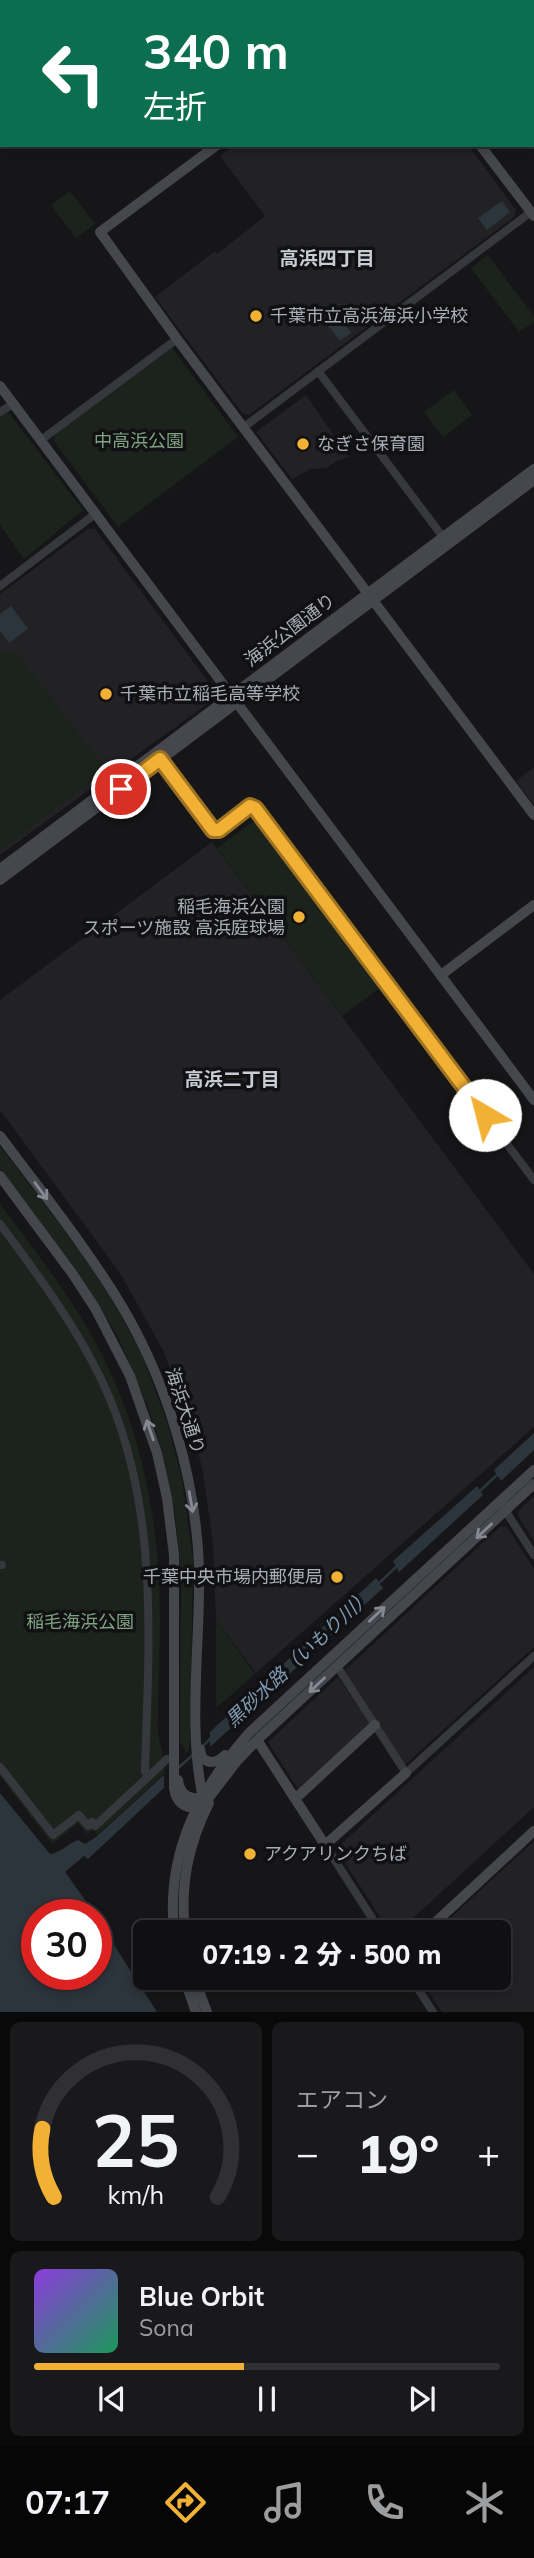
<!DOCTYPE html>
<html lang="ja">
<meta charset="utf-8">
<style>
:root{--surface:#101012;--page:#19191b;--text:#f1f3f6;--muted:#9c9d9f;--line:#303032;--accent:#f2b134}
body{margin:0;font-family:Mulish,"Noto Sans JP",sans-serif;background:var(--page);color:var(--text);height:100vh;display:flex;flex-direction:column;font-size:26px;white-space:nowrap}
*{box-sizing:border-box;margin:0}
p{font-size:23px;color:var(--muted)}
.icon{flex:none;width:38px;height:38px;fill:none;stroke:currentColor;stroke-width:2;stroke-linecap:round;stroke-linejoin:round}
.map{position:relative;height:2012px;overflow:hidden}
.details{display:flex;flex-direction:column;gap:10px;padding:10px;background:#09090a;flex:1}
.details>*{flex:none}
.hud{position:absolute;left:0px;top:0px;width:536px;height:147px;box-shadow:0 4px 10px #0003,0 0 0 2px var(--line);background:#0b6e4f;color:#fff;overflow:hidden}
.speed{position:absolute;left:21px;top:1899px;display:flex;gap:14px;font-size:35px;font-weight:700;text-align:center}
.speed>*{display:grid;place-content:center;width:91px;height:91px;border-radius:50%;background:var(--surface);box-shadow:0 4px 10px #0003,0 0 0 2px var(--line);line-height:1}
.speed .limit{border:10px solid #d22;background:#fff;color:#111}
.pin{position:absolute;display:grid;place-items:center;width:60px;height:60px;color:#fff;margin:-30px;border:4px solid #fff;border-radius:50%;box-shadow:0 2px 7px #0007}
.me{position:absolute;width:77px;margin:-38px;rotate:323deg;stroke-linejoin:round;filter:drop-shadow(0 0 5px #0008)}
.turn{display:flex;align-items:center;gap:24px;height:147px;padding:0 28px;font-size:32px}
.turn .icon{width:91px;height:91px;stroke-width:2.5}
.turn b{display:block;font-size:49px;line-height:60px}
.big{font-size:52px;font-weight:800;line-height:1.1}
.details .widget{flex:1;display:flex;flex-direction:column;justify-content:center;gap:10px;min-width:0;padding:0 24px;border-radius:10px;background:var(--page)}
.details .dial{align-items:center;gap:0}
.dial svg{height:182px;overflow:visible;fill:none;stroke:var(--line);stroke-width:7;stroke-linecap:round;text-anchor:middle}
.dial text{fill:var(--text);stroke:none}
.song{display:flex;align-items:center;gap:21px}
.cover{width:84px;height:84px;border-radius:10px;background:linear-gradient(135deg,hsl(270 70% 55%),hsl(150 70% 35%))}
.played{height:7px;border-radius:4px;background:linear-gradient(90deg,var(--accent) 45%,var(--line) 45%)}
.keys{display:flex;justify-content:space-around;direction:ltr}
.heat{display:flex;justify-content:space-between;align-items:center;font-size:38px;direction:ltr}
.details .tiles{flex:1;display:grid;gap:10px;grid-template-columns:1fr 1fr}
.widget:last-child{grid-column:span 2}
.trip{position:absolute;left:133px;top:1920px;width:378px;height:70px;border-radius:10px;background:var(--surface);box-shadow:0 4px 10px #0003,0 0 0 2px var(--line);font-weight:800;line-height:70px;text-align:center}
.tab-bar{display:flex;height:112px;justify-content:space-around;align-items:center;background:#060607;color:var(--muted)}
.tab-bar .icon{width:49px;height:49px}
.tab-bar .selected{color:var(--accent)}
.tab-bar b{font-size:32px;color:var(--text)}
.map>svg:first-child{display:block}
.built{fill:#222225}
.green{fill:#1c231d}
.water{fill:#2c353c}
.lines{fill:none;stroke-linecap:round;stroke-linejoin:round}
.stream{stroke:#2c353c;stroke-width:2.5}
.street{stroke:#37383d;stroke-width:8}
.secondary{stroke:#45474d;stroke-width:10}
.oneway{stroke:#858993}
.route-casing{stroke:#9d7322;stroke-width:18}
.route{stroke:#f2b134;stroke-width:12}
.poi-dot{fill:#f2b134;stroke:#111113;stroke-width:2.5}
.labels{text-anchor:middle;stroke-width:7;stroke-linejoin:round;paint-order:stroke}
.poi-label{font-size:18px;fill:#a8adb8;stroke:#111113;text-anchor:start}
.park-label{font-size:18px;fill:#7fa381;stroke:#111113}
.street-label{font-size:18px;fill:#a8adb8;stroke:#111113}
.neighbourhood-label{font-size:19px;font-weight:bold;fill:#c9ccd4;stroke:#111113}
.water-label{font-size:19px;font-style:italic;fill:#7f9bb3;stroke:#111113}
</style>
<div class="map">
<svg width="534" height="2012" viewBox="0 0 534 2012">
<rect width="100%" height="100%" fill="#161618"/>
<path class="built" d="M235 145H468L516 210 514 217 249 415 243 414 155 297 215 251 217 254 265 216 220 156Z
M306 395 349 457 336 461 327 468 310 469 292 479 256 432Z
M88 529H95L212 687 211 701 0 855V594Z
M534 767V805L516 781Z
M212 842 534 1274V1427L256 1673 216 1620 213 1543 203 1472 190 1421 163 1350 120 1273 0 1110V1000Z
M534 1496V1541L518 1516 519 1510Z
M501 1526 507 1527 534 1569V1647L407 1763H404L345 1670Z
M534 1667V1807L398 1932H390L338 1852 339 1846Z
M338 1677 369 1723V1727L301 1789H298L268 1742Z
M534 1841V2012H442L419 1978H499V1932H435Z"/>
<path class="green" d="M70 191 95 224 76 238 51 205Z
M488 255 534 317V322L519 332 471 268Z
M172 348 238 437 118 527 54 441 55 434Z
M454 390 472 415 443 437 424 412Z
M5 408 83 510 24 559 0 525V412Z
M15 651 107 770 0 850V652L10 654Z
M257 819 382 986 342 1016 217 848Z
M0 1146 82 1254 117 1308 142 1355 167 1422 182 1480 193 1559 190 1743 189 1750 185 1754V1749L180 1742 181 1587 179 1554 175 1513 162 1450 148 1407 118 1337 78 1272 0 1169Z
M0 1204C38 1255 78 1305 106 1363 145 1443 160 1532 160 1620 160 1650 158 1680 158 1711 158 1719 157 1729 159 1737 161 1750 165 1760 165 1773L97 1835 93 1830 87 1834 78 1823 52 1844 0 1776Z
M216 1620 255 1674 216 1708Z"/>
<path class="water" d="M502 201 510 212 487 230 478 218Z
M334 309 351 333 340 341 322 318Z
M11 606 28 629 9 643 0 631V614Z
M534 1433V1450L501 1481 494 1470Z
M477 1486 483 1495 399 1572 393 1561Z
M376 1578 383 1588 210 1747V1732Z
M164 1775V1788L88 1859 84 1856 65 1872 95 1914H37V1974H96V1917L157 2012H0V1793L50 1854C62 1852 67 1844 78 1840L85 1844 96 1837Z"/>
<g class="lines">
<path class="stream" d="M480 1491 498 1474
M379 1583 397 1566
M202 1747 212 1737
M178 1768 194 1754"/>
<path class="street" d="M318 371 443 537
M0 412 13 404
M244 427 531 212
M41 440 177 339
M0 586 95 514
M160 759 213 829 219 830 250 806 255 808 534 1180
M0 1224C37 1274 74 1323 101 1379 160 1501 149 1640 145 1771L148 1777 167 1759
M503 1507 534 1555
M0 1565H2
M337 1666 406 1773 534 1656
M0 1767 53 1835 79 1815 88 1826 92 1822 95 1826 148 1777
M325 1845 381 1932
M411 1978 433 2012"/>
<path class="secondary" d="M371 0 373 2
M217 145 100 232 177 339 534 815
M480 145 534 216
M0 386 534 1100
M0 869 534 469
M0 880 534 480
M441 975 534 905
M0 1136C42 1192 87 1248 123 1308 168 1385 195 1476 199 1565 201 1643 186 1732 205 1807
M0 1176 72 1273 95 1308 130 1376 157 1453 167 1498 174 1555V1788C176 1805 189 1812 204 1804L237 1761 257 1740 534 1484
M257 1740 325 1845 406 1773
M200 1749 202 1758C211 1765 218 1762 225 1755
M178 1780C180 1796 192 1802 206 1796
M295 1799 375 1725
M174 1932C166 1853 198 1791 249 1733L534 1470
M185 1932C180 1885 188 1845 209 1803
M425 1932 534 1831
M184 1978 196 2012
M194 1978 207 2012"/>
</g>
<defs><path id="oneway-shaft" d="M-6 0H5M1.5-3L5.5 0L1.5 3" fill="none" stroke-width="1.6" stroke-linecap="round" stroke-linejoin="round" transform="scale(1.75)"/></defs>
<g class="oneway">
<use href="#oneway-shaft" transform="translate(41 1191) rotate(54)"/>
<use href="#oneway-shaft" transform="translate(150 1430) rotate(-109)"/>
<use href="#oneway-shaft" transform="translate(191 1502) rotate(80)"/>
<use href="#oneway-shaft" transform="translate(484 1531) rotate(137)"/>
<use href="#oneway-shaft" transform="translate(377 1614) rotate(-43)"/>
<use href="#oneway-shaft" transform="translate(317 1685) rotate(137)"/>
</g>
<g class="lines">
<defs>
<path id="route" d="M121 789 160 759 213 830H219L250 806 255 808 485 1115"/>
</defs>
<use href="#route" class="route-casing"/>
<use href="#route" class="route"/>
</g>
<g class="poi-dot">
<circle cx="256" cy="316" r="7"/>
<circle cx="303" cy="444" r="7"/>
<circle cx="106" cy="694" r="7"/>
<circle cx="299" cy="917" r="7"/>
<circle cx="337" cy="1577" r="7"/>
<circle cx="250" cy="1854" r="7"/>
</g>
<g class="labels">
<g class="poi-label">
<text x="270" y="322">千葉市立高浜海浜小学校</text>
<text x="317" y="450">なぎさ保育園</text>
<text x="120" y="700">千葉市立稲毛高等学校</text>
<text x="285" y="913" text-anchor="end">稲毛海浜公園<tspan x="285" dy="21">スポーツ施設 高浜庭球場</tspan></text>
<text x="323" y="1583" text-anchor="end">千葉中央市場内郵便局</text>
<text x="264" y="1860">アクアリンクちば</text>
</g>
<g class="park-label">
<text x="139" y="447">中高浜公園</text>
<text x="80" y="1628">稲毛海浜公園</text>
</g>
<g class="street-label">
<text transform="translate(290 630) rotate(-37)" y="6">海浜公園通り</text>
<text transform="translate(185 1411) rotate(72)" y="6">海浜大通り</text>
</g>
<g class="neighbourhood-label">
<text x="327" y="265">高浜四丁目</text>
<text x="232" y="1086">高浜二丁目</text>
</g>
<g class="water-label">
<text transform="translate(298 1658) rotate(-43)" y="7">黒砂水路（いもり川）</text>
</g>
</g>
</svg>
<div class="speed"><div class="limit">30</div></div>
<div class="pin" style="left:121px;top:789px;background:#d93025"><svg class="icon" aria-label="arrive" viewBox="0 0 24 24"><path d="M6 21V4h12l-3 4 3 4H6"/></svg></div>
<svg class="me" style="left:485px;top:1115px" viewBox="-20 -20 40 40"><circle r="19" fill="#fff"/><path d="M0-13L10 11 0 6-10 11z" fill="#f2b134"/></svg>
<div class="trip">07:19 · 2 分 · 500 m</div>
<div class="hud">
<div class="turn"><svg class="icon" aria-label="left" viewBox="0 0 24 24"><path d="M17 20v-9H6M10 6l-5 5 5 5"/></svg><div><b>340 m</b>左折</div></div>
</div>
</div>
<section class="details">
<div class="tiles">
<div class="widget dial"><svg viewBox="0 0 100 80">
<path d="M14 69A42 42 0 1 1 86 69"/>
<path d="M14 69A42 42 0 0 1 9 39" stroke="#f2b134"/>
<text x="50" y="56" font-size="32" font-weight="700">25</text>
<text x="50" y="72" font-size="11">km/h</text>
</svg></div>
<div class="widget"><p>エアコン</p>
<div class="heat"><a>−</a><b class="big">19°</b><a>+</a></div>
</div>
<div class="widget">
<div class="song"><i class="cover"></i><div><b>Blue Orbit</b><p>Sona</p></div></div>
<div class="played"></div>
<div class="keys"><svg class="icon" aria-label="previous" viewBox="0 0 24 24"><path d="M18 5L8 12l10 7zM5 5v14"/></svg><svg class="icon" aria-label="pause" viewBox="0 0 24 24"><path d="M8 5v14M16 5v14"/></svg><svg class="icon" aria-label="next" viewBox="0 0 24 24"><path d="M6 5l10 7-10 7zM19 5v14"/></svg></div>
</div>
</div>
</section>
<nav class="tab-bar">
<b>07:17</b>
<svg class="icon selected" aria-label="directions" viewBox="0 0 24 24"><path d="M12 3l9 9-9 9-9-9zM9 14v-3h6M13 9l2 2-2 2"/></svg>
<svg class="icon" aria-label="music" viewBox="0 0 24 24"><path d="M9 18V5l10-2v13"/><circle cx="6" cy="18" r="3"/><circle cx="16" cy="16" r="3"/></svg>
<svg class="icon" aria-label="phone" viewBox="0 0 24 24"><path d="M5 4h4l2 5-3 2q2 4 5 5l2-3 5 2v4C11 20 4 13 5 4z"/></svg>
<svg class="icon" aria-label="climate" viewBox="0 0 24 24"><path d="M12 3v18M4 7l16 10M4 17L20 7"/></svg>
</nav>
